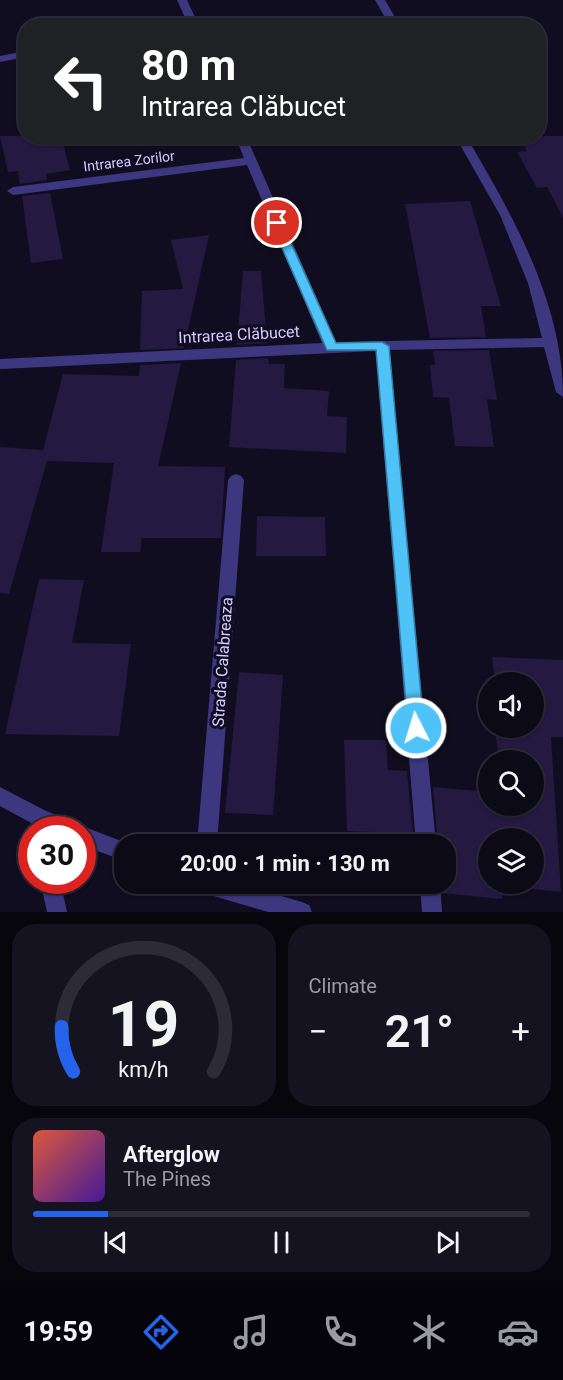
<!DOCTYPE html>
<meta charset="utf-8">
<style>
:root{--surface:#0d0a18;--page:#161321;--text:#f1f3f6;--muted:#9a9aa2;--line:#2d2b37;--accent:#2563eb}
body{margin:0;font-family:Roboto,sans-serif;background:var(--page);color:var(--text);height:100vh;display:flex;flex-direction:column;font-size:22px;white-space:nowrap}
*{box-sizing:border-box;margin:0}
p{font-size:20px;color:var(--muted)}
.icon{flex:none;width:33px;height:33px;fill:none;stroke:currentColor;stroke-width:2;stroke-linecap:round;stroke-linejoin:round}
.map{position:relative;height:912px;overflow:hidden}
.drawer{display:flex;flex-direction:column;gap:12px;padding:12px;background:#07060d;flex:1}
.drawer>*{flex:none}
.guide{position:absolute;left:18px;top:18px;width:528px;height:126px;border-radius:24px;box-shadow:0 2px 4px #0004,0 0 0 2px var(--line);background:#202124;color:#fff;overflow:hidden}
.buttons{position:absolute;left:478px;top:672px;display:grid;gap:12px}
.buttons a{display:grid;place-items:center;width:66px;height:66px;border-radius:50%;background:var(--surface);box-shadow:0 2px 4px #0004,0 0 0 2px var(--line);font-size:30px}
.speed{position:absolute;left:18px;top:816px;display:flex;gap:12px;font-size:30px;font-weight:700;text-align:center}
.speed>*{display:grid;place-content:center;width:78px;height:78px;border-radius:50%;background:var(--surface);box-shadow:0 2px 4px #0004,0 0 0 2px var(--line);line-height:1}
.speed .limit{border:9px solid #d22;background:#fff;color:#111}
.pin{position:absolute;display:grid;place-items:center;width:51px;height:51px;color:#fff;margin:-26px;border:3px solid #fff;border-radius:50%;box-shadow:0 2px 6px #0007}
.me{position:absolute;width:66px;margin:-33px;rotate:355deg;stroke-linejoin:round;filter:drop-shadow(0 0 4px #0008)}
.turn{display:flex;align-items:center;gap:21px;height:126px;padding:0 24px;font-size:27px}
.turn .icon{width:78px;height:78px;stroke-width:2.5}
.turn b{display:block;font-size:42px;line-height:51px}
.big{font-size:45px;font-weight:700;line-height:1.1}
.drawer .widget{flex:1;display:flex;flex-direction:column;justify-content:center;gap:9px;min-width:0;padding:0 21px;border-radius:24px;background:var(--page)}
.drawer .dial{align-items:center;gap:0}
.dial svg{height:156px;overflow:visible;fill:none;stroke:var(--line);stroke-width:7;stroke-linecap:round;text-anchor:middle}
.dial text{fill:var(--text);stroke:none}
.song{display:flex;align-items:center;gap:18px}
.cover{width:72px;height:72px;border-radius:9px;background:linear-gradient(135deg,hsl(10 70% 55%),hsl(260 70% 35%))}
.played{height:6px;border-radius:3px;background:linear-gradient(90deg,var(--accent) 15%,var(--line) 15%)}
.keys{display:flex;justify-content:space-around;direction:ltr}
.heat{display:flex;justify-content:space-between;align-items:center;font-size:33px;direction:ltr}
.drawer .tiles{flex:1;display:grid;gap:12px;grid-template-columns:1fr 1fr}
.widget:last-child{grid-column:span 2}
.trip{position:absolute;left:114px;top:834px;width:342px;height:60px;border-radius:24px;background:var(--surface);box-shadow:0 2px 4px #0004,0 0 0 2px var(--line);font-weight:700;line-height:60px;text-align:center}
.dock{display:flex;height:96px;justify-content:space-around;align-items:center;background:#05040a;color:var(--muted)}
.dock .icon{width:42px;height:42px}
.dock .on{color:var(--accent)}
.dock b{font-size:27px;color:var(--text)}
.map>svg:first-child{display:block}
.building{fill:#231941;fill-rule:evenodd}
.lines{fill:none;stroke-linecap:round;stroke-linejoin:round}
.minor{fill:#3d3780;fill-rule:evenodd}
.route{fill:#4fc3f7;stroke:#337fa1;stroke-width:1.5}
.labels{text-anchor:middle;stroke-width:6;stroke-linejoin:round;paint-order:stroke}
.far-street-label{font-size:14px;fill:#d4ccff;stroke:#110d20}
.street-label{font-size:16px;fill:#d4ccff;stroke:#110d20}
</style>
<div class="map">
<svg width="563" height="912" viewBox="0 0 563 912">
<rect width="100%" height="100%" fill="#110d20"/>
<path class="building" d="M0 136H61L70 170 46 174 47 180 20 184 18 171 8 172Z
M519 136H563V217L547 187 537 188 517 152 527 151Z
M50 193 63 259 31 263 22 196Z
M470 201 501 306H481L486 337 430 338 405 204Z
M209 235 184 348 140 350 142 291 183 289 171 240Z
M243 271H261L267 343 237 345Z
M489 350 497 400 487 399 494 447 455 446 449 398 433 397 430 365H435L433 351Z
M268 358 269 364H285L284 388 329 391 327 416 347 417 346 453 229 447 236 360Z
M181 363 158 466 225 467 221 538H142L140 552H101L114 463 47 461 9 594 0 593V447L43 450 63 374 139 376 140 365Z
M257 516 325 517 326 556H256Z
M39 579 84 580 72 643 131 644 119 736 5 734Z
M492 657 563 660V737H551L561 892 502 886V899L443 893 442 884H446V844H438L433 787 489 792V806H534V760H500L494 728H534V682H495ZM489 838H534V884H489Z
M239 672 283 675 273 815 225 813Z
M344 740H386L388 770 407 771 414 844H372L371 832 347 831Z
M374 884H418V891H416L417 896H375Z"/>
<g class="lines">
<path class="minor" d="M177 0H187L199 26H189Z
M375 0H385L400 26H390Z
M26 51V57L0 62V56Z
M235 136H246L336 342 542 338 528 283 500 215 455 136H466C513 216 563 303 563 397L556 392 544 347 389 350 436 844H416L376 351 0 369V359L322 343 247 165 13 195 7 191 13 187 244 158Z
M236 474 241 476 244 480 217 844H197L228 480 231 476Z
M0 787 44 810 75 823 77 828 82 826 129 844H124V861L82 845V830H44L0 806Z
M40 880H60L67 912H47Z
M197 884H240L302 902 309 905 312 912H268L207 894 200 891Z
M420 884H440L442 912H422Z"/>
</g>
<path class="route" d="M277 220 282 223 336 343 382 342 389 346 424 728 422 734 416 736 410 734 408 728 376 350H327L271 223Z"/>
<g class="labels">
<g class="far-street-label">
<text transform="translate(129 161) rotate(-7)" y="5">Intrarea Zorilor</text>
</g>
<g class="street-label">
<text transform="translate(239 334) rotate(-3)" y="6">Intrarea Clăbucet</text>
<text transform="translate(222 662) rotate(-86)" y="6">Strada Calabreaza</text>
</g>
</g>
</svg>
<div class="buttons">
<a><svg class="icon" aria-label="sound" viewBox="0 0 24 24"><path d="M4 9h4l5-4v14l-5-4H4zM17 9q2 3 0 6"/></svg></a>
<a><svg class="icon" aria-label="search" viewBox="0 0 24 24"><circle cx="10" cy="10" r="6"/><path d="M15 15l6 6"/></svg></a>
<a><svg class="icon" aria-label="layers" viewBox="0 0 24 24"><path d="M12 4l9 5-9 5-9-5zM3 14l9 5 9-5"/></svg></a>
</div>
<div class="speed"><div class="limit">30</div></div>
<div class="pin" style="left:277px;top:223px;background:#d93025"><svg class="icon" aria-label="arrive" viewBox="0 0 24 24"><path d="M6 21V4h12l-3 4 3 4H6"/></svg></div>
<svg class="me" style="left:416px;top:728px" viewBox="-20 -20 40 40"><circle r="17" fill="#4fc3f7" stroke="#fff" stroke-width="3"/><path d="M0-11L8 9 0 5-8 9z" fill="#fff"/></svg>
<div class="trip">20:00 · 1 min · 130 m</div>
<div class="guide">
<div class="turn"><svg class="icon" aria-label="left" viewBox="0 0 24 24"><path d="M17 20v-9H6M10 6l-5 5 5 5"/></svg><div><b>80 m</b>Intrarea Clăbucet</div></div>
</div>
</div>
<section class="drawer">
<div class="tiles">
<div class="widget dial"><svg viewBox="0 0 100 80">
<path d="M14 69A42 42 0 1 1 86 69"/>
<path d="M14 69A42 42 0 0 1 8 46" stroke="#2563eb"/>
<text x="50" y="56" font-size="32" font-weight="700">19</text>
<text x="50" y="72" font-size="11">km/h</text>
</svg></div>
<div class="widget"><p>Climate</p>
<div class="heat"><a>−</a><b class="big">21°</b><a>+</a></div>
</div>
<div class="widget">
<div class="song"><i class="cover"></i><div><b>Afterglow</b><p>The Pines</p></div></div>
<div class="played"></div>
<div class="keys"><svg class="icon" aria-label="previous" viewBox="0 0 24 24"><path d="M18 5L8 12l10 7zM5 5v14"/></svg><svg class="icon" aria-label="pause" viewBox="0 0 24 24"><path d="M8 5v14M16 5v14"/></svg><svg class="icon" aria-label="next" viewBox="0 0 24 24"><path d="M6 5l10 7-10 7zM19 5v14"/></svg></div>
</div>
</div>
</section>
<nav class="dock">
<b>19:59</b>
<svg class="icon on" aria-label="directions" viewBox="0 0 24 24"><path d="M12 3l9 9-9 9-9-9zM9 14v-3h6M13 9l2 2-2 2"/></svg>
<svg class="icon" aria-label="music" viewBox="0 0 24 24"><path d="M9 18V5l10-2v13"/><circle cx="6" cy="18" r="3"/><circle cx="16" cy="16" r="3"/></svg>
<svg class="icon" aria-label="phone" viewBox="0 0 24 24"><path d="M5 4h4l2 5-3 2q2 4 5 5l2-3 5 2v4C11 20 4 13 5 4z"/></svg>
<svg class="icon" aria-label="climate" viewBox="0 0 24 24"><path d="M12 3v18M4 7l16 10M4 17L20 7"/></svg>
<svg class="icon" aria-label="car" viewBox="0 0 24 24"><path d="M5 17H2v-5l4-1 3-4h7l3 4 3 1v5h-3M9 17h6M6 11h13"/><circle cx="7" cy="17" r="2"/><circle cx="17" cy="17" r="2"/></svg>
</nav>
